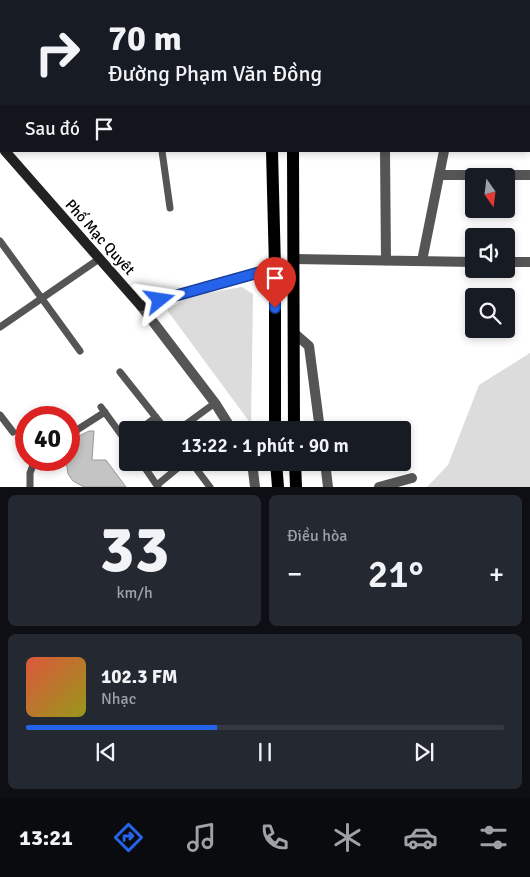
<!DOCTYPE html>
<html lang="vi">
<meta charset="utf-8">
<style>
:root{--surface:#171b24;--page:#242831;--text:#f1f3f6;--muted:#9ea1a6;--line:#363941;--accent:#2563eb}
body{margin:0;font-family:Signika,sans-serif;background:var(--page);color:var(--text);height:100vh;display:flex;flex-direction:column;font-size:19px;white-space:nowrap}
*{box-sizing:border-box;margin:0}
p{font-size:16px;color:var(--muted)}
.icon{flex:none;width:28px;height:28px;fill:none;stroke:currentColor;stroke-width:2;stroke-linecap:round;stroke-linejoin:round}
.map{position:relative;height:487px;overflow:hidden}
.side{display:flex;flex-direction:column;gap:8px;padding:8px;background:#0d0f14;flex:1}
.side>*{flex:none}
.banner{position:absolute;left:0px;top:0px;width:530px;height:152px;box-shadow:0 2px 8px #0003;background:#171b24;color:var(--text);overflow:hidden}
.needle{width:32px;rotate:166deg}
.tools{position:absolute;left:465px;top:168px;display:grid;gap:10px}
.tools a{display:grid;place-items:center;width:50px;height:50px;border-radius:5px;background:var(--surface);box-shadow:0 2px 8px #0003;font-size:25px}
.speed{position:absolute;left:15px;top:406px;display:flex;gap:10px;font-size:25px;font-weight:700;text-align:center}
.speed>*{display:grid;place-content:center;width:65px;height:65px;border-radius:50%;background:var(--surface);box-shadow:0 2px 8px #0003;line-height:1}
.speed .limit{border:8px solid #d22;background:#fff;color:#111}
.pin{position:absolute;display:grid;place-items:center;width:42px;height:42px;color:#fff;margin:-51px -21px;border-radius:50% 50% 50% 0;rotate:-45deg;box-shadow:0 0 5px #0007}
.pin .icon{rotate:45deg}
.me{position:absolute;width:55px;margin:-28px;rotate:75deg;stroke-linejoin:round;filter:drop-shadow(0 0 4px #0008)}
.turn{display:flex;align-items:center;gap:18px;height:105px;padding:0 25px;font-size:22px}
.turn .icon{width:65px;height:65px;stroke-width:2.5}
.turn b{display:block;font-size:35px;line-height:42px}
.then{display:flex;align-items:center;height:48px;padding:0 25px;background:#0003;gap:10px;font-size:19px}
.big{font-size:38px;font-weight:600;line-height:1.1}
.side .card{flex:1;display:flex;flex-direction:column;justify-content:center;gap:8px;min-width:0;padding:0 18px;border-radius:8px;background:var(--page)}
.side .dial{align-items:center;gap:0}
.dial b{font-size:65px;line-height:1}
.song{display:flex;align-items:center;gap:15px}
.cover{width:60px;height:60px;border-radius:8px;background:linear-gradient(135deg,hsl(10 70% 55%),hsl(60 70% 35%))}
.played{height:5px;border-radius:2px;background:linear-gradient(90deg,var(--accent) 40%,var(--line) 40%)}
.keys{display:flex;justify-content:space-around;direction:ltr}
.heat{display:flex;justify-content:space-between;align-items:center;font-size:28px;direction:ltr}
.side .tiles{flex:1;display:grid;gap:8px;grid-template-columns:1fr 1fr}
.card:last-child{grid-column:span 2}
.trip{position:absolute;left:119px;top:421px;width:292px;height:50px;border-radius:5px;background:var(--surface);box-shadow:0 2px 8px #0003;font-weight:600;line-height:50px;text-align:center}
.tabs{display:flex;height:80px;justify-content:space-around;align-items:center;background:#090b0e;color:var(--muted)}
.tabs .icon{width:35px;height:35px}
.tabs .current{color:var(--accent)}
.tabs b{font-size:22px;color:var(--text)}
.map>svg:first-child{display:block}
.green{fill:#dcdcdc}
.building{fill:#c4c4c4;stroke:#999}
.lines{fill:none;stroke-linecap:round;stroke-linejoin:round}
.lane{stroke:#555;stroke-width:7}
.street{stroke:#555;stroke-width:10}
.secondary{stroke:#222;stroke-width:10}
.primary{stroke:#000;stroke-width:12}
.route-casing{stroke:#184099;stroke-width:12}
.route{stroke:#2563eb;stroke-width:9}
.labels{text-anchor:middle;stroke-width:4;stroke-linejoin:round;paint-order:stroke}
.street-label{font-size:15px;fill:#000;stroke:#fff}
</style>
<div class="map">
<svg width="530" height="487" viewBox="0 0 530 487">
<rect width="100%" height="100%" fill="#fff"/>
<path class="green" d="M242 287 253 294 251 424 167 310 189 296Z
M530 353V487H427L448 465 479 385Z"/>
<path class="building" d="M107 0H170L107 1Z
M89 431H94L92 460H106L126 487H84L73 481 68 474 66 460H69V446L73 439Z"/>
<g class="lines">
<path class="lane" d="M103 0V1
M231 0V1
M162 151 170 208
M0 241 80 351
M0 327 99 259
M120 372 166 430
M101 407 128 444
M0 415 13 432
M139 430 156 417
M178 430 215 403
M69 435 105 412
M141 462 158 487
M191 462 210 487
M157 485 185 462
M30 487V473L35 460"/>
<path class="street" d="M384 0V1
M468 1V0
M529 90H530
M385 151 386 261
M440 175H530
M294 259 474 262
M422 261 444 151
M506 262H530
M141 306 215 403 232 430
M294 333 309 346 320 430
M252 462 255 487
M325 462 328 487
M379 487 412 478"/>
<path class="secondary" d="M0 139 1 142
M5 151 141 306 275 268"/>
<path class="primary" d="M270 0V1
M292 0V1
M272 151 275 268V430
M293 151 294 430
M276 462 278 487
M295 462 296 487"/>
</g>
<g class="lines">
<defs>
<path id="route" d="M160 300 275 268V308"/>
</defs>
<use href="#route" class="route-casing"/>
<use href="#route" class="route"/>
</g>
<g class="labels">
<g class="street-label">
<text transform="translate(100 237) rotate(48)" y="5">Phố Mạc Quyêt</text>
</g>
</g>
</svg>
<div class="tools">
<a><svg class="needle" viewBox="-14 -14 28 28"><path d="M0-13l5 13h-10z" fill="#e53935"/><path d="M0 13l5-13h-10z" fill="#9ea1a6"/></svg></a>
<a><svg class="icon" aria-label="sound" viewBox="0 0 24 24"><path d="M4 9h4l5-4v14l-5-4H4zM17 9q2 3 0 6"/></svg></a>
<a><svg class="icon" aria-label="search" viewBox="0 0 24 24"><circle cx="10" cy="10" r="6"/><path d="M15 15l6 6"/></svg></a>
</div>
<div class="speed"><div class="limit">40</div></div>
<div class="pin" style="left:275px;top:308px;background:#d93025"><svg class="icon" aria-label="arrive" viewBox="0 0 24 24"><path d="M6 21V4h12l-3 4 3 4H6"/></svg></div>
<svg class="me" style="left:160px;top:300px" viewBox="-20 -20 40 40"><path d="M0-17L14 15 0 8-14 15z" fill="#2563eb" stroke="#fff" stroke-width="4"/></svg>
<div class="trip">13:22 · 1 phút · 90 m</div>
<div class="banner">
<div class="turn"><svg class="icon" aria-label="right" viewBox="0 0 24 24"><path d="M7 20v-9h11M14 6l5 5-5 5"/></svg><div><b>70 m</b>Đường Phạm Văn Đồng</div></div>
<div class="then">Sau đó<svg class="icon" aria-label="arrive" viewBox="0 0 24 24"><path d="M6 21V4h12l-3 4 3 4H6"/></svg></div>
</div>
</div>
<section class="side">
<div class="tiles">
<div class="card dial"><b>33</b><p>km/h</p></div>
<div class="card"><p>Điều hòa</p>
<div class="heat"><a>−</a><b class="big">21°</b><a>+</a></div>
</div>
<div class="card">
<div class="song"><i class="cover"></i><div><b>102.3 FM</b><p>Nhạc</p></div></div>
<div class="played"></div>
<div class="keys"><svg class="icon" aria-label="previous" viewBox="0 0 24 24"><path d="M18 5L8 12l10 7zM5 5v14"/></svg><svg class="icon" aria-label="pause" viewBox="0 0 24 24"><path d="M8 5v14M16 5v14"/></svg><svg class="icon" aria-label="next" viewBox="0 0 24 24"><path d="M6 5l10 7-10 7zM19 5v14"/></svg></div>
</div>
</div>
</section>
<nav class="tabs">
<b>13:21</b>
<svg class="icon current" aria-label="directions" viewBox="0 0 24 24"><path d="M12 3l9 9-9 9-9-9zM9 14v-3h6M13 9l2 2-2 2"/></svg>
<svg class="icon" aria-label="music" viewBox="0 0 24 24"><path d="M9 18V5l10-2v13"/><circle cx="6" cy="18" r="3"/><circle cx="16" cy="16" r="3"/></svg>
<svg class="icon" aria-label="phone" viewBox="0 0 24 24"><path d="M5 4h4l2 5-3 2q2 4 5 5l2-3 5 2v4C11 20 4 13 5 4z"/></svg>
<svg class="icon" aria-label="climate" viewBox="0 0 24 24"><path d="M12 3v18M4 7l16 10M4 17L20 7"/></svg>
<svg class="icon" aria-label="car" viewBox="0 0 24 24"><path d="M5 17H2v-5l4-1 3-4h7l3 4 3 1v5h-3M9 17h6M6 11h13"/><circle cx="7" cy="17" r="2"/><circle cx="17" cy="17" r="2"/></svg>
<svg class="icon" aria-label="filters" viewBox="0 0 24 24"><path d="M4 7h16M4 17h16"/><circle cx="9" cy="7" r="2"/><circle cx="15" cy="17" r="2"/></svg>
</nav>
